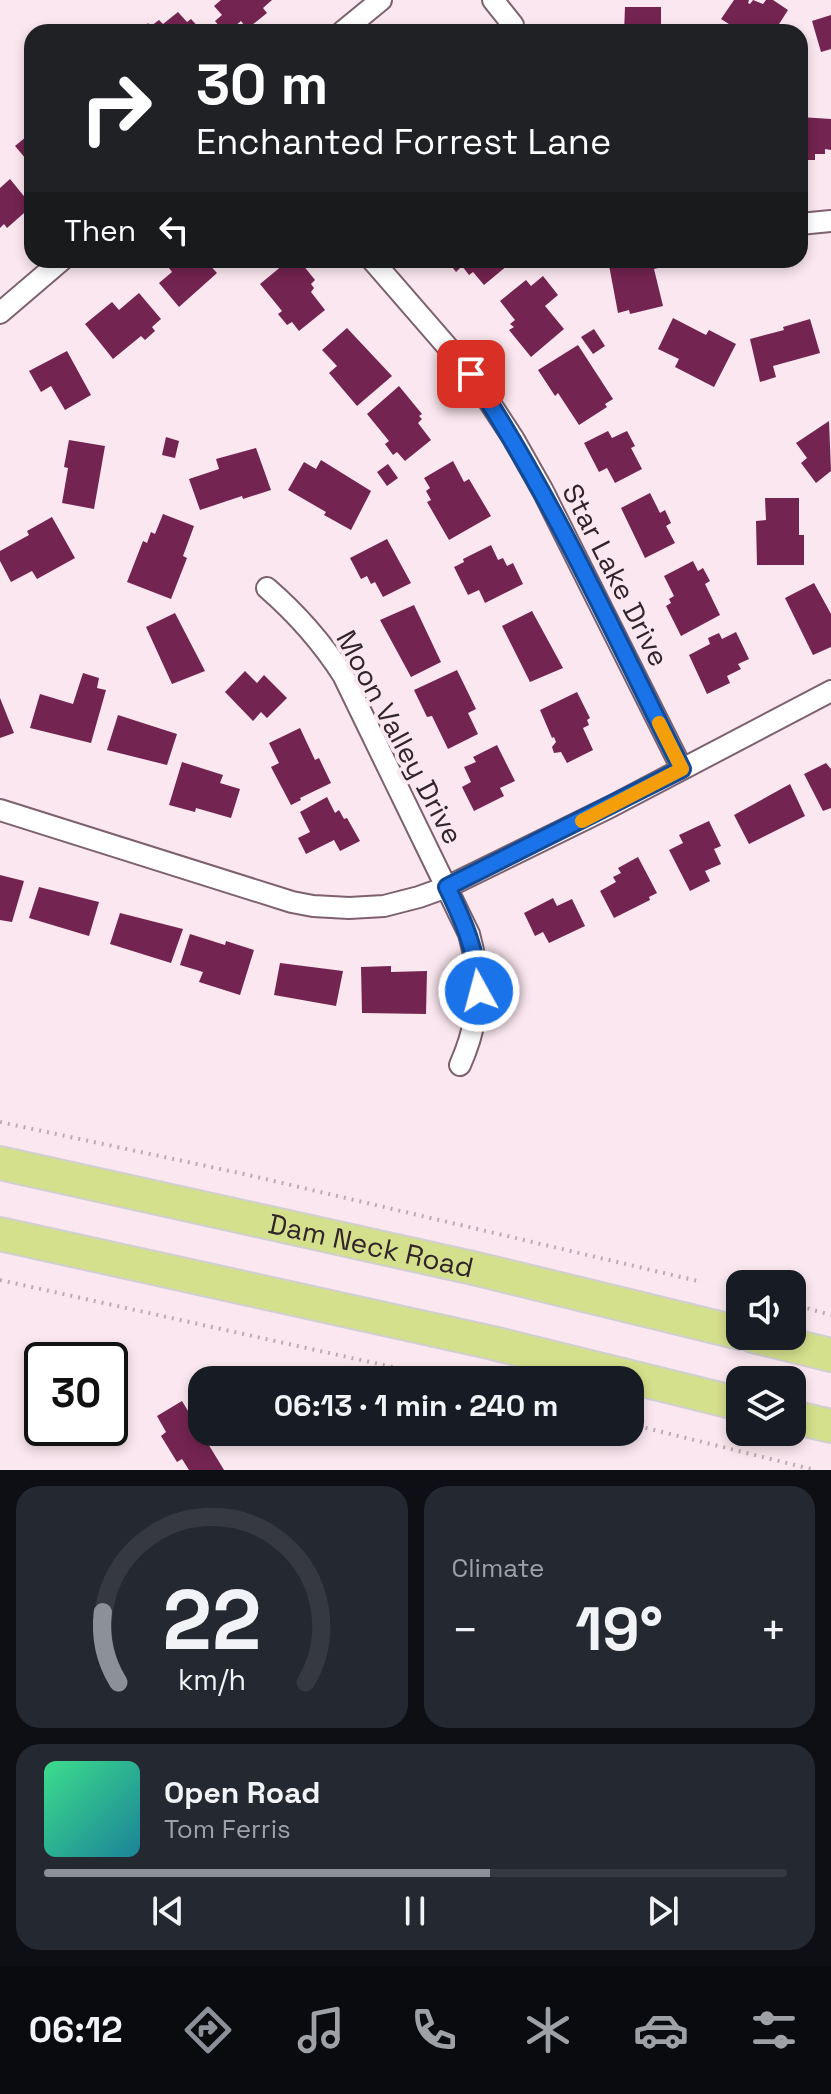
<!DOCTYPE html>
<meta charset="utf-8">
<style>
:root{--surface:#171b24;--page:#242831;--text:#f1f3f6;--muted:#9ea1a6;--line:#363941;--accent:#8c9099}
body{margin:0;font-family:"Space Grotesk",sans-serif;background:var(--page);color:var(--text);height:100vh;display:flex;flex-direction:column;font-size:30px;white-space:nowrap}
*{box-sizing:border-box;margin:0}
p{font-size:26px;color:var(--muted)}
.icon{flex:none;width:44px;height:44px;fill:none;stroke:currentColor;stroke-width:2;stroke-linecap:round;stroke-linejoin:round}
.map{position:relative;height:1470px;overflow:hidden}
.sheet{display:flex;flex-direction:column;gap:16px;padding:16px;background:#0d0f14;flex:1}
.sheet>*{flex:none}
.hud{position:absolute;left:24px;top:24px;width:784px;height:244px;border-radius:24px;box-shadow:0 4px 12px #0003;background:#202124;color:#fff;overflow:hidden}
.buttons{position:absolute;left:726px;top:1270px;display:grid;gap:16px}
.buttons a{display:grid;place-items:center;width:80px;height:80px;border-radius:16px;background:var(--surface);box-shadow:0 4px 12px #0003;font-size:40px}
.speed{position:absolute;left:24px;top:1342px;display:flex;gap:16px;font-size:40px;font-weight:700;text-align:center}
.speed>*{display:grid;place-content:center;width:104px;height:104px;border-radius:50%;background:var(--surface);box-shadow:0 4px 12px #0003;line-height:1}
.speed .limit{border:4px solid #111;border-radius:12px;background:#fff;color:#111}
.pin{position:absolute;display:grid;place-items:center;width:68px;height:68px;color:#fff;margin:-34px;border-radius:16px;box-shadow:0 4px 12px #0006}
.me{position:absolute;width:88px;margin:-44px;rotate:353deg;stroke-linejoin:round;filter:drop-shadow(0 0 6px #0008)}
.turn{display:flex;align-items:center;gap:28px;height:168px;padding:0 40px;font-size:36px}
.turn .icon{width:104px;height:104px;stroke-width:2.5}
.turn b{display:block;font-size:56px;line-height:68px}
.then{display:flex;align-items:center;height:76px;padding:0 40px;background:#0003;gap:16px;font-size:30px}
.big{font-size:60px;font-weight:800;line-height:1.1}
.sheet .tile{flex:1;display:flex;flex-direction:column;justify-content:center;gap:12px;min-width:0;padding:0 28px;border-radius:24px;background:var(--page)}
.sheet .dial{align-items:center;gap:0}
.dial svg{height:208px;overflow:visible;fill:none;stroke:var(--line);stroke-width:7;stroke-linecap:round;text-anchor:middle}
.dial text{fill:var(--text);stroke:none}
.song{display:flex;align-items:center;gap:24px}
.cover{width:96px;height:96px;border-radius:12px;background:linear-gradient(135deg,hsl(150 70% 55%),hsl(190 70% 35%))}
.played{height:8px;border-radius:4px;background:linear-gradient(90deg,var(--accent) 60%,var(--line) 60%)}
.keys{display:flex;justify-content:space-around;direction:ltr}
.heat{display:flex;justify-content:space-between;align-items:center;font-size:44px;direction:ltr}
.sheet .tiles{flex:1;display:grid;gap:16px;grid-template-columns:1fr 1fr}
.tile:last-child{grid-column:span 2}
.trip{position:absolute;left:188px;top:1366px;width:456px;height:80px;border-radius:24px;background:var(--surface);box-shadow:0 4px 12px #0003;font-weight:800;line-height:80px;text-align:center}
.tab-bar{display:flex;height:128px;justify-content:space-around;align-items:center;background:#090b0e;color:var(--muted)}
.tab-bar .icon{width:56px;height:56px}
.tab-bar .current{color:var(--accent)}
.tab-bar b{font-size:36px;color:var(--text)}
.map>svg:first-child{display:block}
.building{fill:#732450}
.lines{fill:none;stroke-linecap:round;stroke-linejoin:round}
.street-casing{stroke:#7d616e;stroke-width:24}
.primary-casing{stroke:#d2cfd0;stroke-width:36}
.path{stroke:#bdabb2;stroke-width:4;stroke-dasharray:2 6;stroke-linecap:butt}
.street{stroke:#fff;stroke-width:20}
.primary{stroke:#d5e08c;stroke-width:32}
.route-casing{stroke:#114b97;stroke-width:20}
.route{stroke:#1a73e8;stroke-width:14}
.slow{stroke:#f59e0b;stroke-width:14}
.labels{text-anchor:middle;stroke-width:8;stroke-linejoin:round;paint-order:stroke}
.street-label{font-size:28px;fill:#31252b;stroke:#fbe7ef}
</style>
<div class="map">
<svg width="831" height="1470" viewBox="0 0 831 1470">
<rect width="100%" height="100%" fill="#fbe7ef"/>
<path class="building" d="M221 0H272L263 8 267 13 247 29 241 21 228 32H224L215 21 222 15 214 6Z
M734 0H749L748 3 750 4 753 0 763 4 766 0H773L788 10 774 32H729L732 26 721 19Z
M625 7H661V32H624Z
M178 12 187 22 191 19 203 32H142L148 23 151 26 159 20 163 24Z
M831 15V49L821 52 812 21Z
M800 117 831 119V150L825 149V154H815V160H800Z
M32 132V166L15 146Z
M10 179 32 206 7 228 4 224 0 228V188Z
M174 260H205L217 273 179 307 159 283 172 272 169 268 176 263Z
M289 260H299L315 280 311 284 314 288 311 292 325 310 299 331 292 322 287 325 278 314 282 311 260 284Z
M447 260H504L508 265 484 285 473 272 469 275 462 266 456 272Z
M608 260H656L658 268 654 269 663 306 630 314 629 310 618 313Z
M543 276 558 295 545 306 564 329 531 357 509 330 514 327 510 324 515 320 500 301 526 280 531 286Z
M139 293 161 319 152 327 155 331 145 340 141 336 113 359 85 324 112 302 119 310Z
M673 318 706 335 709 330 736 344 714 387 675 367 679 359 658 349Z
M810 319 820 353 773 366 776 377 760 382 750 339 784 330 783 327Z
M347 328 392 376 357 406 329 373 337 366 322 350Z
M594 329 605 346 593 354 581 337Z
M578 345 613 399 605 404 607 407 579 425 558 393 555 396 538 370Z
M67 351 91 395 65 410 51 386 41 392 29 371Z
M399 386 422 414 419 416 422 419 418 423 431 440 405 461 397 452 393 455 385 444 389 441 367 414Z
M829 421 831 471 816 483 801 463 807 458 796 443Z
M608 431 612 438 627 431 635 446 631 448 642 469 615 483 607 468 599 472 584 443Z
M166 437 179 441 175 458 162 455Z
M69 440 105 446 94 509 62 503 68 468 64 467Z
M256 448 271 490 243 499 242 496 200 510 189 479 219 469 216 459Z
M321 460 371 491 351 530 324 515 326 512 288 490 304 462 316 469Z
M453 461 464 482 469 479 491 516 449 540 427 502 431 500 426 491 430 488 424 478Z
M388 464 398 478 387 486 377 472Z
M650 493 660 513 665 510 671 523 666 526 675 543 645 558 621 508Z
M765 498H799V535H804V565H757L756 521 766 520Z
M163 514 194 526 183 556 187 558 171 599 127 582 143 541 147 543 151 532 155 534Z
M52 517 75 558 37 579 32 571 11 582 0 561V551L29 535 27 531Z
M387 539 411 583 383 597 375 582 371 584 367 576 361 579 350 558Z
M491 545 498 560 503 558 507 566 513 563 523 584 485 603 479 590 468 595 454 567 464 562 463 559Z
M693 561 698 571 703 568 710 581 705 584 720 615 681 636 666 606 671 603 669 599 674 596 664 576Z
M814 583 831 614V647L813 655 785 598Z
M414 605 441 662 411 677 380 620Z
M532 611 563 668 530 682 502 626Z
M175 613 205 671 172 684 146 627Z
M736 632 749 659 738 664 741 669 727 676 730 683 707 694 689 655 710 644 708 638 719 633 722 639Z
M457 670 476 709 468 713 478 734 448 749 432 716 427 717 414 690Z
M245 671 257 683 264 675 287 698 267 718 261 712 253 721 225 692Z
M83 673 99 678 97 688 106 690 91 743 30 728 40 694 73 704Z
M577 692 590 718 587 720 589 725 583 728 593 750 567 763 561 752 554 753 552 747 556 742 554 737 552 738 540 710Z
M0 698 14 733 0 738Z
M118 715 177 734 167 765 107 750Z
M300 728 315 760 319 758 331 783 300 798 301 800 291 805 271 767 279 763 269 743Z
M497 745 515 781 500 788 504 796 474 811 462 787 471 782 464 767 476 762 473 757Z
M182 762 223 775 220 783 240 789 231 818 196 808 195 812 169 805Z
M826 763 831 769V808L823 811 804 774Z
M790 784 805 816 749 844 734 815Z
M327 797 335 813 339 810 344 819 347 818 360 841 340 851 334 840 306 854 298 838 310 832 300 812Z
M709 821 721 846 714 849 721 864 705 871 710 881 690 891 669 850 683 843 679 835Z
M638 857 657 893 649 897 650 900 614 918 600 891 616 882 613 877 621 873 618 868Z
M0 875 24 881 12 922 0 920Z
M39 887 99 902 89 936 29 918Z
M553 898 557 906 572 899 585 926 549 943 543 932 535 936 524 913Z
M120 913 183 929 171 963 110 944Z
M190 934 225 945 226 941 254 950 240 995 199 982 203 972 180 965Z
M280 963 343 971 336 1006 274 995Z
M391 966V972L427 971 426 1014 362 1013 361 967Z
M182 1401 224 1470H189L182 1459 177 1462 161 1436 166 1432 157 1416Z"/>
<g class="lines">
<defs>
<path id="street" d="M493 0 513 25
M342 32 381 0
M800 224 831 221
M372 260 471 374 513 438 543 491 682 769
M0 313 62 260
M267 588C297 614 321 641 343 675L469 934C482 981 480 1020 460 1065
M0 810 292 902 313 906 349 908 384 906 419 897 447 887 612 806 831 691"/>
<g id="primary">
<path id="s1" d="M0 1163 473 1268 740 1333"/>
<path d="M0 1234 493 1343 740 1404"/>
<path d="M753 1336 831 1355"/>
<path d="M792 1417 831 1426"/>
</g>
</defs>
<use href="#street" class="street-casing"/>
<use href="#primary" class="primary-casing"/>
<path class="path" d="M0 1122 244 1174 702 1282
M0 1280 451 1380
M792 1304 831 1315
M630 1424 815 1470"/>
<use href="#street" class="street"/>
<use href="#primary" class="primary"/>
</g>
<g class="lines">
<defs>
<path id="route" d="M471 374C553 499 615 636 682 769L447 887C465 924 476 950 479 991"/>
</defs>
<use href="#route" class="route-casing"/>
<use href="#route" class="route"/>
<path class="slow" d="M582 821 682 769 659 723"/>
</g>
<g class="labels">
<g class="street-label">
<text transform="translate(616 575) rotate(63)" y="10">Star Lake Drive</text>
<text transform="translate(400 737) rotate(62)" y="10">Moon Valley Drive</text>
<text dy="10" stroke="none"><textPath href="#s1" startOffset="380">Dam Neck Road</textPath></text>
</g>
</g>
</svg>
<div class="buttons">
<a><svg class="icon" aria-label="sound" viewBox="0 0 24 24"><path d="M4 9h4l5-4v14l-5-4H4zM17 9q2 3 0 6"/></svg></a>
<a><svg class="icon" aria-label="layers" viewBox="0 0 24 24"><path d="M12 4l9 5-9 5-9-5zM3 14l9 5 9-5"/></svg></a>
</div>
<div class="speed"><div class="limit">30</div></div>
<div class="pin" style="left:471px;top:374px;background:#d93025"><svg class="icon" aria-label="arrive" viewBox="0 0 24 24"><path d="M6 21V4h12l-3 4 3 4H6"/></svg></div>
<svg class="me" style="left:479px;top:991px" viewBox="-20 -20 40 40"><circle r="17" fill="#1a73e8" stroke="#fff" stroke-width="3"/><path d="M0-11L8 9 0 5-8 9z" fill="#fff"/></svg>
<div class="trip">06:13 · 1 min · 240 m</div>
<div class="hud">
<div class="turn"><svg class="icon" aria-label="right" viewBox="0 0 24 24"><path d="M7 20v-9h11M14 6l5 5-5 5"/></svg><div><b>30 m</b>Enchanted Forrest Lane</div></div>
<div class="then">Then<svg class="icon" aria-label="left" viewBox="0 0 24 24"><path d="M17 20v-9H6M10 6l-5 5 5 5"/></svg></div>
</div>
</div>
<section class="sheet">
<div class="tiles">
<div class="tile dial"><svg viewBox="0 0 100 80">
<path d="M14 69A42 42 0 1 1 86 69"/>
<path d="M14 69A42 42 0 0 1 8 42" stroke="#8c9099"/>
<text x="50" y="56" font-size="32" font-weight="700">22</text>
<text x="50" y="72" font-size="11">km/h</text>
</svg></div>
<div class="tile"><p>Climate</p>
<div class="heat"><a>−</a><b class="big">19°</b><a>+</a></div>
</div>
<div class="tile">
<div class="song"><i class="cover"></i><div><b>Open Road</b><p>Tom Ferris</p></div></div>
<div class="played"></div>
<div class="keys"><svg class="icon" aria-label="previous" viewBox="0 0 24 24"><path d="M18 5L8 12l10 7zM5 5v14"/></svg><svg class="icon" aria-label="pause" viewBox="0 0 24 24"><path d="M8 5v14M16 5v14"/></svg><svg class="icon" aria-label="next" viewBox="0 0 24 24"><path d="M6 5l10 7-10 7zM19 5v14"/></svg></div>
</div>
</div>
</section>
<nav class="tab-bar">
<b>06:12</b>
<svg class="icon current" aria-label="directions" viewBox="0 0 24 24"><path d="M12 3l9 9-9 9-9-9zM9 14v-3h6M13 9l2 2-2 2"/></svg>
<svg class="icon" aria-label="music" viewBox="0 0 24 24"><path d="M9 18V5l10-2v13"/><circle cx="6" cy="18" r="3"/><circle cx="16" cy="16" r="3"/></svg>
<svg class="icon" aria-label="phone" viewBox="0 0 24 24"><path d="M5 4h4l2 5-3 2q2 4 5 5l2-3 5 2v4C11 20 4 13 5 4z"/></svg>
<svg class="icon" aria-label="climate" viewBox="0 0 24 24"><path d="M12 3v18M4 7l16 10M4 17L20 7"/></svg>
<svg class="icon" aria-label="car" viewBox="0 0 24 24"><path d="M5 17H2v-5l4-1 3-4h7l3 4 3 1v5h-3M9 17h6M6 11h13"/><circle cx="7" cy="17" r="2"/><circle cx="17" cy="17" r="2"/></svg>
<svg class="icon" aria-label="filters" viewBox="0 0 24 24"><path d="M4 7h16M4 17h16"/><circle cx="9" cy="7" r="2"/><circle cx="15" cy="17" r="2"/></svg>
</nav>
